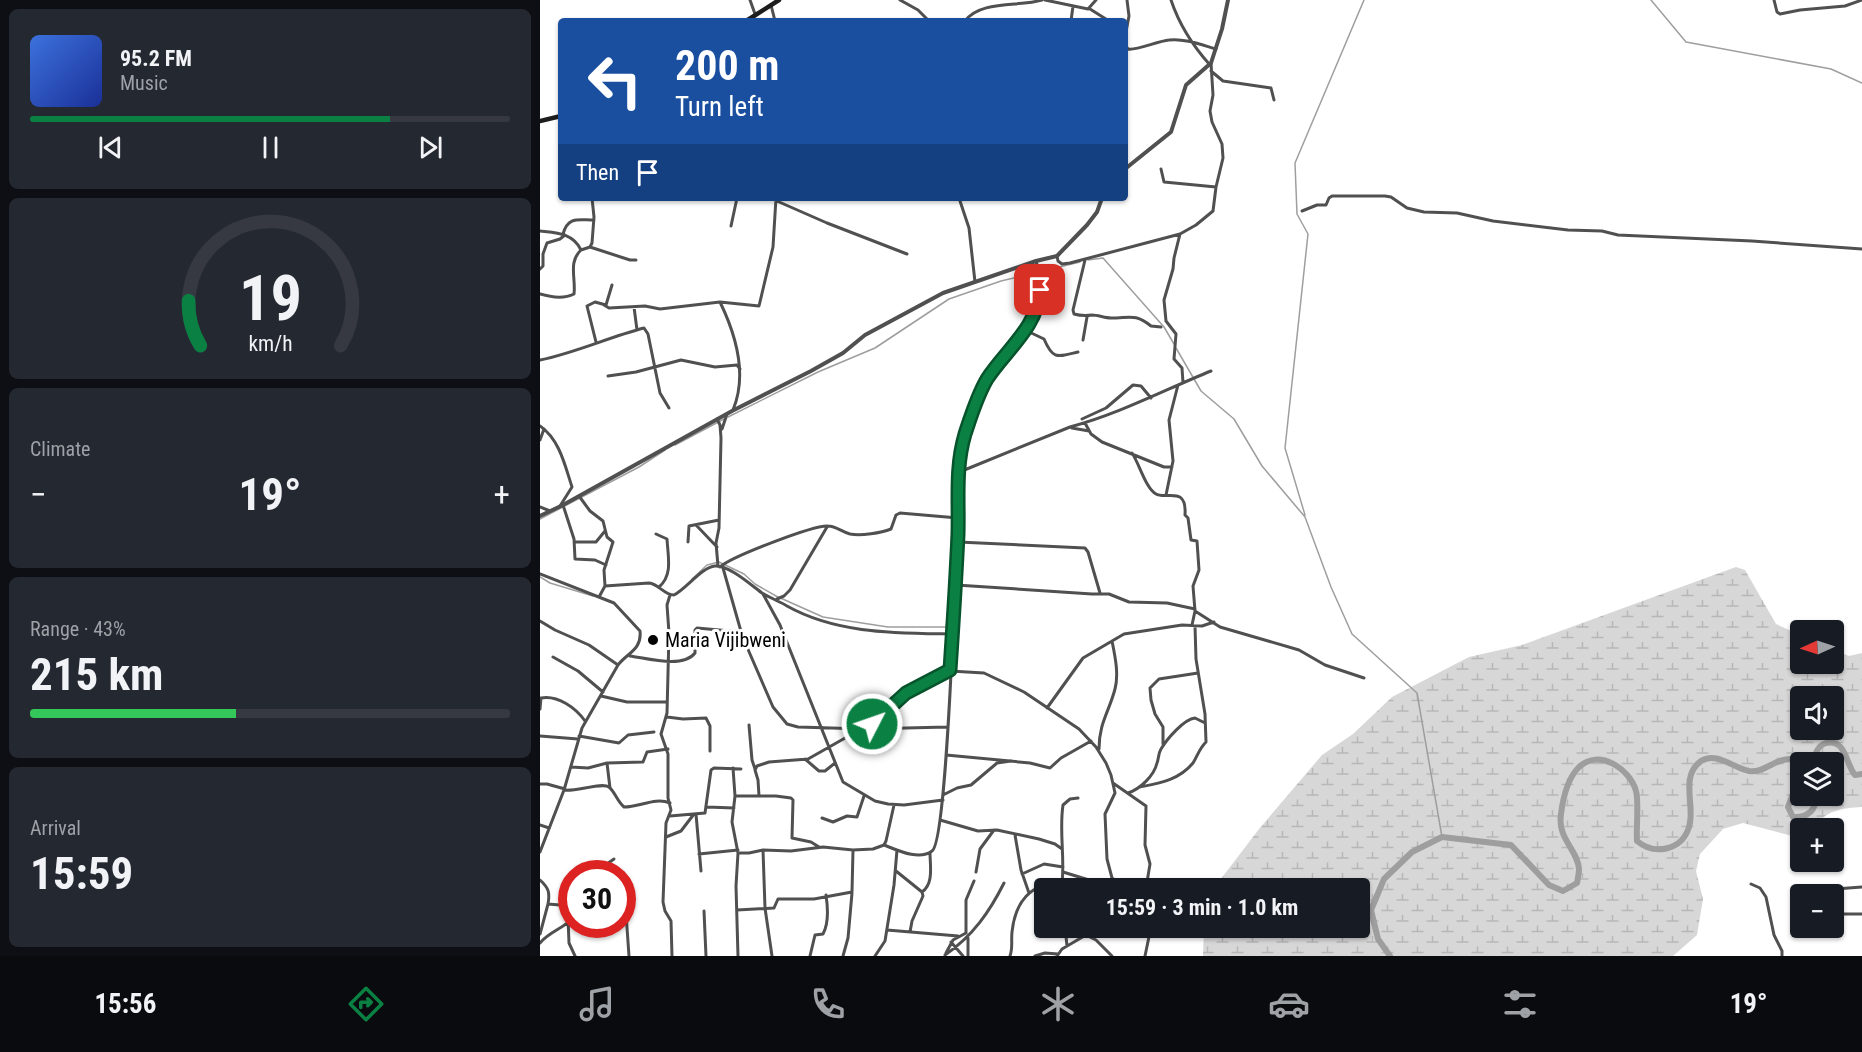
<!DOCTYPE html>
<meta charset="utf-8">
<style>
:root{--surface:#171b24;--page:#242831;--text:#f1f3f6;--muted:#9ea1a6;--line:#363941;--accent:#0b8043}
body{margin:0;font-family:"Roboto Condensed",sans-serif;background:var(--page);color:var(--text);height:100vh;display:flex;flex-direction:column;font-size:22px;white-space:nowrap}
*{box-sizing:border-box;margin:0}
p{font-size:20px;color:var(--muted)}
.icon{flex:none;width:33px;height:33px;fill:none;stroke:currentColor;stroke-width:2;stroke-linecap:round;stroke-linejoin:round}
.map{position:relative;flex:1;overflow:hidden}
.side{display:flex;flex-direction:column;gap:9px;padding:9px;background:#0d0f14;width:540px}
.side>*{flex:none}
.top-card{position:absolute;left:18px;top:18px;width:570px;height:183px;border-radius:6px;box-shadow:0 2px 4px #0004;background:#1a4fa0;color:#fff;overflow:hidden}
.needle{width:39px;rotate:267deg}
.controls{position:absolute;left:1250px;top:620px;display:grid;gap:12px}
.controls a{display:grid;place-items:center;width:54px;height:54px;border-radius:6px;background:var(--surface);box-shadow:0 2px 4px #0004;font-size:30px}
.speed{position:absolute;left:18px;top:860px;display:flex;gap:12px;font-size:30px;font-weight:700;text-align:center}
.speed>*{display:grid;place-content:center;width:78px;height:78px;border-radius:50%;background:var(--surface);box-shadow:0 2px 4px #0004;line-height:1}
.speed .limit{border:9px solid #d22;background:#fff;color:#111}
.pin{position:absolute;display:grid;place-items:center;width:51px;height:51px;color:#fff;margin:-26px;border-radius:12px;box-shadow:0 3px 9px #0006}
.me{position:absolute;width:66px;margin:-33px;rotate:49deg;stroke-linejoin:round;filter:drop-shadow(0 0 4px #0008)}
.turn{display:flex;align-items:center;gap:21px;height:126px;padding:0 18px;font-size:27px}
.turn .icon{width:78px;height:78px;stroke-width:2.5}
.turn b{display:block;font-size:42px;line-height:51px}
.then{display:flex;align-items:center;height:57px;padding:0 18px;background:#0003;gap:12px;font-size:22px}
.big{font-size:45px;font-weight:700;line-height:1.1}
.side .tile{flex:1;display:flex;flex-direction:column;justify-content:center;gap:9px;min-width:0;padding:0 21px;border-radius:9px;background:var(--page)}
.side .dial{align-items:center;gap:0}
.dial svg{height:156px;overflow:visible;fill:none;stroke:var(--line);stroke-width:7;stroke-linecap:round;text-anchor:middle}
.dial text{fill:var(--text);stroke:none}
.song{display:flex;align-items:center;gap:18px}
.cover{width:72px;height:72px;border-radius:9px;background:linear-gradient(135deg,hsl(220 70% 55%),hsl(230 70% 35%))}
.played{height:6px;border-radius:3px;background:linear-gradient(90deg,var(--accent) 75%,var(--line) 75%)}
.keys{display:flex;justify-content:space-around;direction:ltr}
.heat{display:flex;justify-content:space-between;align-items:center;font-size:33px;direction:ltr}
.charge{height:9px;border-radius:4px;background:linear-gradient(90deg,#34c759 43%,var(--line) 0)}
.trip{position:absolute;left:494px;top:878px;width:336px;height:60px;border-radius:6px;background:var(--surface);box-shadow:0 2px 4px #0004;font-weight:700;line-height:60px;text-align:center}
.tabs{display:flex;height:96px;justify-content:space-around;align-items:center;background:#090b0e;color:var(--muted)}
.tabs .icon{width:42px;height:42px}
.tabs .selected{color:var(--accent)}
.tabs b{font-size:27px;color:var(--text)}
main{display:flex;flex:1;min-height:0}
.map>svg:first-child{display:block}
.wetland{fill:url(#wetland-marsh);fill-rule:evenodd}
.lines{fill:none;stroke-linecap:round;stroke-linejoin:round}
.stream{stroke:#9e9e9e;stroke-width:1.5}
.river{stroke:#9e9e9e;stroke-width:6}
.minor{stroke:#505050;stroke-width:3}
.tertiary{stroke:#505050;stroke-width:4}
.secondary{stroke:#1d1d1d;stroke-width:4.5}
.route-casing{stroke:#07532c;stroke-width:15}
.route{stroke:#0b8043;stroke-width:10}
.poi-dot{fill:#000;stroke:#fff;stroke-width:2}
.labels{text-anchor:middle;stroke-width:6;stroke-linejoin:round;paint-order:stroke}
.poi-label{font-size:20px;fill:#000;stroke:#fff;text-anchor:start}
</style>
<main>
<section class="side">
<div class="tile">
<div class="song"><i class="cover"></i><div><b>95.2 FM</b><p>Music</p></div></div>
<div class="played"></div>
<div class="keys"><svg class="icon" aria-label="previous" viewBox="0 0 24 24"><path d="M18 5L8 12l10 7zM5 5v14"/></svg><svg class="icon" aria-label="pause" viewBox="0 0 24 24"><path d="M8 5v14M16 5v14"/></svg><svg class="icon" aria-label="next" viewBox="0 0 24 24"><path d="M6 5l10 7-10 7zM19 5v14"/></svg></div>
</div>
<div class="tile dial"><svg viewBox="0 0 100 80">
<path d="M14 69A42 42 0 1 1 86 69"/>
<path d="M14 69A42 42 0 0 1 8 46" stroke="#0b8043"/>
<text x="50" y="56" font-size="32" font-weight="700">19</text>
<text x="50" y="72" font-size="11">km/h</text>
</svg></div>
<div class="tile"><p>Climate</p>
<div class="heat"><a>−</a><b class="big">19°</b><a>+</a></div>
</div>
<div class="tile"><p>Range · 43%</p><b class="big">215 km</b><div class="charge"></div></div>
<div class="tile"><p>Arrival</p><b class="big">15:59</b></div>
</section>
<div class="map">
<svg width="1322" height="956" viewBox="0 0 1322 956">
<defs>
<pattern id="wetland-marsh" width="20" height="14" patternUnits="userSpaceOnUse" patternTransform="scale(1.5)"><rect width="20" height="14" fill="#d7d7d7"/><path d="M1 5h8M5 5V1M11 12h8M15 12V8" fill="none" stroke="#b7b7b7"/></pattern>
</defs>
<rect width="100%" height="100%" fill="#fff"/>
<path class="wetland" d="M1196 567 1205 570 1236 624 1260 635V663H1293V649L1309 656 1322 653V807C1301 808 1287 810 1273 828H1260V838L1203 823 1183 829 1160 854 1156 871 1163 899 1157 935 1133 956H663L664 927H819V888H674L719 829 782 755 813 734 852 697 929 657 982 645ZM1260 696H1293V729H1260ZM1260 762H1293V795H1260Z"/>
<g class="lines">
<path class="stream" d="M1111 0 1146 42 1291 69 1322 83
M548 260 563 258 624 327 634 344
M636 348 661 391 694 419 722 466 765 517 791 587 812 634 877 693 902 837
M188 417 278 372 335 348 409 299 461 281 540 262
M135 445 184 419
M765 515 745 448 768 234 757 214 755 163 824 0
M0 519 99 467 125 450
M0 577 10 583 53 596
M152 579 167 565 179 562 204 574 215 584 236 596 283 617 348 627H406L409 611 413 558 415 493 413 476 422 429 427 412 453 362 469 347"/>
<path class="river" d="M1274 762C1275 754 1277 746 1286 743 1306 738 1306 765 1315 775L1322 774
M850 956 838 939 831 910 844 879 872 852 902 837 971 845 1009 885 1023 891 1037 883C1038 878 1039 873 1039 869 1038 850 1017 839 1021 814 1023 798 1028 778 1039 767 1059 748 1090 769 1096 791 1099 801 1096 829 1097 841 1115 856 1142 850 1149 827 1156 807 1139 777 1161 761 1176 751 1193 768 1209 771 1225 773 1235 758 1252 759 1265 772 1253 792 1248 807L1253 817C1268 818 1276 810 1277 795"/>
<path class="minor" d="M210 0 215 14
M360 0 378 10 389 21
M505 0 548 9 556 0
M631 0C639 24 653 46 670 65
M1234 0 1237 12 1240 14 1260 10 1305 6 1322 0
M231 5 235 21
M550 9 569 21
M425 21C440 0 479 7 502 0
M531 21 533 6
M585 37 589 16 587 0
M585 45 588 49C595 51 618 41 629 40 644 38 662 45 676 49
M671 71 683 81 731 88 734 100
M621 169 624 182 676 187
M230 198 287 223 367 254
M419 198 429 228 435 282
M762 211 777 205H786L789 198 792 196H845L851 197 867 208 884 212 917 213 953 221 1028 230 1062 231 1078 235 1212 241 1322 249
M191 226 197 198
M0 231C17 233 33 233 41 250
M23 234C28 216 38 220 54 220
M640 234 634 258 633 269 624 300 626 321 636 334 634 359 642 368 643 383
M50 247 90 260H96
M41 250 50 247 52 243 54 217 52 198
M517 256 518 261 522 264 530 263 640 234 656 225 673 211 676 187 683 158 682 144 672 122 670 111 673 95 671 63
M545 260 533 310 534 314C541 316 545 316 552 315 558 315 565 318 571 318 590 318 595 313 611 326L621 327
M0 269 3 266V254L7 243 20 239 25 235
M0 294C10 297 24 299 34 294 36 278 28 262 41 250
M180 302C196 335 208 374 193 410
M64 305 69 308 105 306 120 309 180 302 219 306 233 247 236 198
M94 307 97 330
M485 330 504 339C513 360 517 357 538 352
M543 340 547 317
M56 342 47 306 55 302 66 305 72 285
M0 360C35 353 69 337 104 328L108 334 120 393 129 408
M68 376 96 372 141 360 175 367 197 365 200 369
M177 419 180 425 181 438 179 528 176 543 178 566
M542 419 566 408 593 385 601 386 611 398
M545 423 551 434 562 442 624 467H632
M0 426C20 440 25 466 32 487L20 506
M532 428 549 431
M182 429 187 414
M0 440 4 429
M592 453C599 463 606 489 616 494 626 500 647 485 645 515L648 518 651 540 657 541 659 570 653 586 655 611 652 625
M417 473 530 427C579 414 624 390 671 371
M626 495 633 461 629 420 638 385
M39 496 50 511 63 521 67 537 73 542 64 570 65 586
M23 505 34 539 35 559 55 560 66 565
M0 507 10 511
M156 525 177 547
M116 534 127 539C128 557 133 575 119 587
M34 542H56L65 531
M148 542 149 526 179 520
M418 542 545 548 548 552 560 593
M180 567C191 557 273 525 288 526 296 526 302 532 310 534 321 536 341 533 351 529L356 515 360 513 418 518
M183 568 202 635 210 654 233 707 247 724 258 727 325 729 407 727
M0 574 74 603 100 631C102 650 87 653 78 665L42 728 24 790 0 852
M416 585 552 594H569L589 602 627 603 655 609
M223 594 240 625 303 782 335 801 348 804 364 805 403 800
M130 595 127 605 129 633 127 713 121 734 128 754V798L131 810 126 823 123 902 125 911 131 921 132 956
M59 597 65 586 109 583C119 584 124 595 134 595 146 589 162 567 175 566 189 565 211 585 222 593 230 598 239 601 247 606 297 634 356 633 412 634
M237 599 244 596 250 590 287 527
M655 611 680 627 759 650 785 665 824 678
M0 621 15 630 49 645 78 665
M90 656C106 658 143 669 155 653V630L157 628 201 632
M13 657 38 671 63 692
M61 696 87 702H127
M507 708 543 658 584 634 642 625 662 626 674 622
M0 709 1 698C18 695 36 708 45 721
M127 717 143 719 166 718 170 726V751
M209 725 212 760 215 769
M325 729 366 693 410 671 444 673 484 692 539 729 556 747 566 763 571 775 575 793 565 814 567 859 572 878 584 888
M0 736 38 739
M39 736 79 743 88 735 114 732
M623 744V727L615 714 611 700 610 688 619 679 658 673
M559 749C559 723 569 712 575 689 579 674 575 656 572 641
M406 755 490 763 510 768 521 758 551 741
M265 759 279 771H285L295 763
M67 763 70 788
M31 767 48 768 67 763 103 762 107 752 128 749
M193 768 195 796 192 822 198 853 196 886 198 956
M573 783 606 806 605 845 610 864 606 888
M0 784H7L25 789
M600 787C620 783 639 780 653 763 658 755 659 749 666 742L665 714 656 659 655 626
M24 790C35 792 62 782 69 787 75 792 77 801 84 807 100 807 115 797 130 803
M588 793C600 789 614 776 617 763 619 758 618 754 621 749 627 739 644 719 655 718L665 723
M403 795 417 788 431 785 457 763 471 761
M195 796H236L251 798 253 800 252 838 271 842 279 847
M219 796 218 780 215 770 217 766 229 762 268 759 321 729
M167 807 194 808
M156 814 161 871
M130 816 165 813 171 770 174 768 201 769
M282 818 293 822 307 816 317 817 324 796
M400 820 438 831 457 830 499 839 515 844 522 849
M0 825 9 828
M475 835 481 870 489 893
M126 837 141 831 154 814
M344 845C357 850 379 861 392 851 406 842 413 621 415 590 417 565 418 541 418 517 418 499 415 480 418 462 421 445 427 426 433 410 437 400 441 390 447 381 471 339 513 316 496 261
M223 850 225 908 232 956
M198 853H209L223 850 251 851 283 847 313 850 333 849 344 845 346 841 354 805
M159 854 198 850
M356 871 382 892 383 896 372 921 370 932
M436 872 440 849 454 830
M523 872 549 880 574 882
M54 873 74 859
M482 874 504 864 523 867
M0 880C9 888 10 893 8 904L32 906
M522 883C525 857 519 831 523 805L530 799 538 798
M1211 884 1220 888 1226 897 1234 935 1242 951V956
M1295 889 1322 887
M382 892C394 884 390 865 390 853
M82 898 85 899 89 956
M32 907 28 917 29 943 35 956
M197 910 234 908 238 899H274L312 892 313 850
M164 911 166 956
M1300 914H1322
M525 927 527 946
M347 930 418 936
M426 933V900L434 881
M0 934 8 904
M411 942 423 956
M0 943C9 932 22 929 32 919
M406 953 413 940 426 933
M405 955C433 936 450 911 464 883
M270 956 275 935 283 934C289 923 288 908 286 895
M303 956 308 938 312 893
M335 956 345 941 354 885 357 850
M428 956V938
M470 956C473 948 471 941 472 932 475 903 490 882 522 883L524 888
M495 956 505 953 518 954
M517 956 522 949 546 935 556 940 572 956
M605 956 611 927"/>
<path class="tertiary" d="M585 169 631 132 646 85 671 63 682 29 688 0
M0 516 23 505 192 411 271 371 303 353 325 335 403 293 496 261 517 256 547 225 557 212 562 198"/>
<path class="secondary" d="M206 21 239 0
M0 121 21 116"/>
</g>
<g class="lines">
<defs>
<path id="route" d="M332 724 366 693 410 670C413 625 416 579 418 534 419 499 415 468 425 434 431 416 437 396 447 379 465 351 498 327 500 290"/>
</defs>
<use href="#route" class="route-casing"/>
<use href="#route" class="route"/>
</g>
<circle class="poi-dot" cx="113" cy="640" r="6"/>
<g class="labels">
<g class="poi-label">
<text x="125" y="647">Maria Vijibweni</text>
</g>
</g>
</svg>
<div class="controls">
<a><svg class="needle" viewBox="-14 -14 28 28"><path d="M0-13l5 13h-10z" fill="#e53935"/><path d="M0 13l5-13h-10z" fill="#9ea1a6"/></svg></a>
<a><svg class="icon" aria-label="sound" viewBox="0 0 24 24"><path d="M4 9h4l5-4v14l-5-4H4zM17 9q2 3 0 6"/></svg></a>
<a><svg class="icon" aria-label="layers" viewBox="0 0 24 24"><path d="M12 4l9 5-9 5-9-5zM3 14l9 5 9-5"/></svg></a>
<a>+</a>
<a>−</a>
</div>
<div class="speed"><div class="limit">30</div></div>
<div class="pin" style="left:500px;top:290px;background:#d93025"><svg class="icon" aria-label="arrive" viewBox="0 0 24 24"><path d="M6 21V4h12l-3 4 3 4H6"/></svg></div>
<svg class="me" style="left:332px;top:724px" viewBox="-20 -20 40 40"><circle r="17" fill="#0b8043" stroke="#fff" stroke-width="3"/><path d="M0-11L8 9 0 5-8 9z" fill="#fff"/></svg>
<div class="trip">15:59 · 3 min · 1.0 km</div>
<div class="top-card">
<div class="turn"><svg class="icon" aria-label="left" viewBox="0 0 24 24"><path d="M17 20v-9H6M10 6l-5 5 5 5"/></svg><div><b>200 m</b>Turn left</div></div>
<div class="then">Then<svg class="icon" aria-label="arrive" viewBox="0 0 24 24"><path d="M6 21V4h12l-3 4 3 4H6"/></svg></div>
</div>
</div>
</main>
<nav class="tabs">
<b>15:56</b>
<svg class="icon selected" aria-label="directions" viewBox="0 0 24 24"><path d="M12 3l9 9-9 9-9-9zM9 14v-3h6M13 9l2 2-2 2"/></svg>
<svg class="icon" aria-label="music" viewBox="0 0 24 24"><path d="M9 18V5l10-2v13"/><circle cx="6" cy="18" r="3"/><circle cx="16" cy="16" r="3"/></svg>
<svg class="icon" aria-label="phone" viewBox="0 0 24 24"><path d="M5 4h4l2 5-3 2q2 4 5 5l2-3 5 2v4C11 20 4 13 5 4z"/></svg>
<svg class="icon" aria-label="climate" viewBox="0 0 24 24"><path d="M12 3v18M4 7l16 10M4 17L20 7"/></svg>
<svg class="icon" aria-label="car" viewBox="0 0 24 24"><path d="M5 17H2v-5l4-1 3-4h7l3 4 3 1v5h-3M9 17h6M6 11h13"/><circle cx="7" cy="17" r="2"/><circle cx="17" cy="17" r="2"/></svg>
<svg class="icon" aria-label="filters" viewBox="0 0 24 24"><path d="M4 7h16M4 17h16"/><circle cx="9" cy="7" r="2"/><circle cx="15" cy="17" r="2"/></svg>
<b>19°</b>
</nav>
